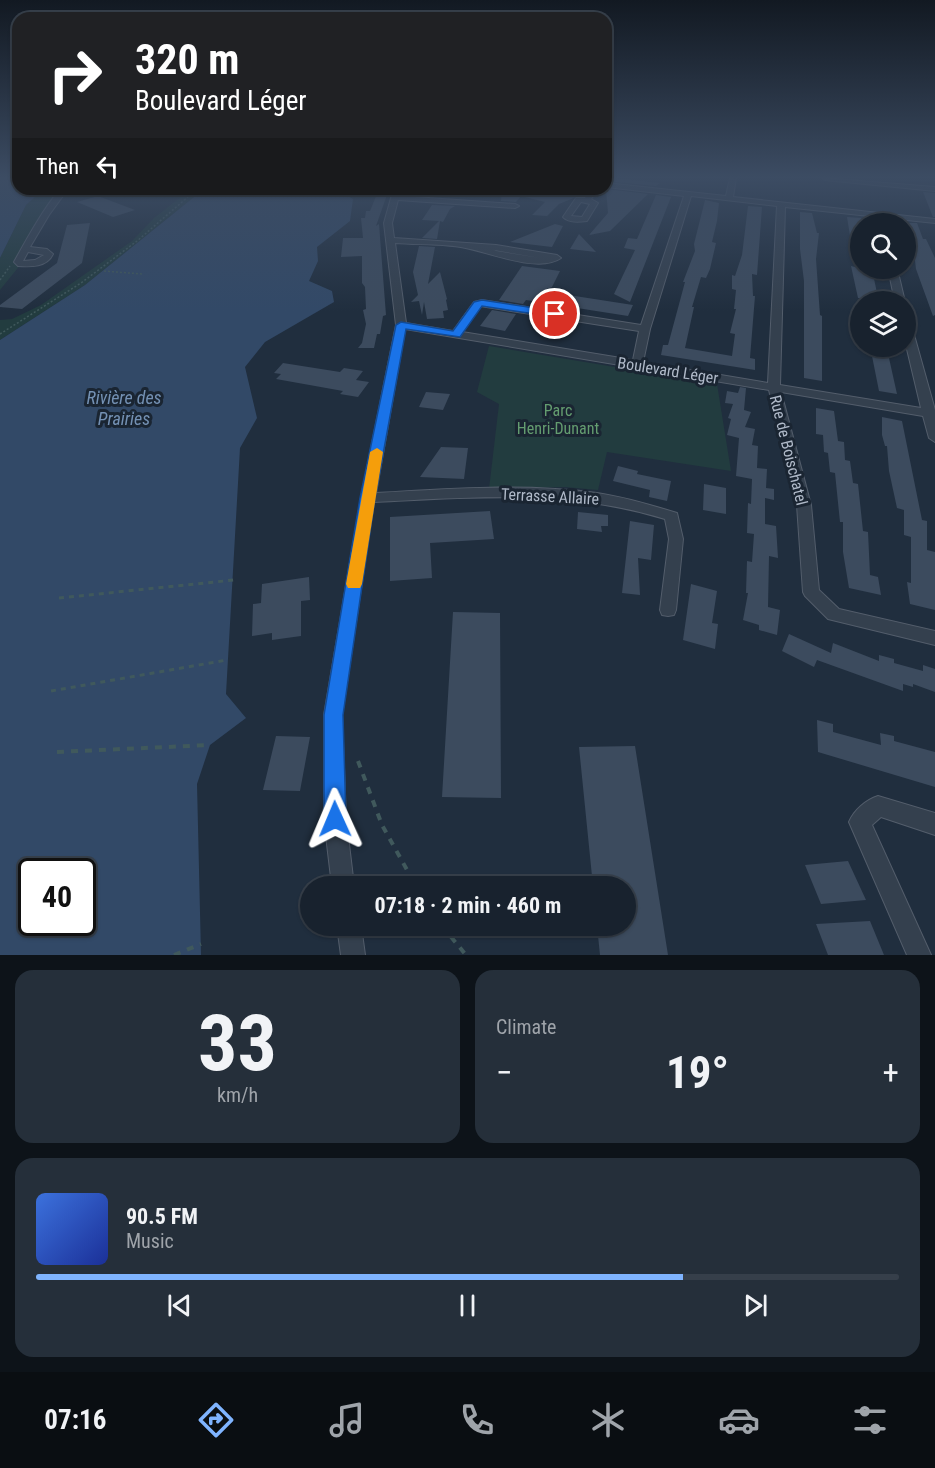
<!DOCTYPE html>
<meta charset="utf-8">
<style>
:root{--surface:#18222e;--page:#252f3a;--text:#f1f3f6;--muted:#9fa4aa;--line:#363f4a;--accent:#7fb4ff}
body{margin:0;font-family:"Roboto Condensed",sans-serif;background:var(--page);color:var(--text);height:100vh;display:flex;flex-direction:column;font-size:22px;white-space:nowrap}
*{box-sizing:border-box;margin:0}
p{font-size:20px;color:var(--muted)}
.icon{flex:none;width:33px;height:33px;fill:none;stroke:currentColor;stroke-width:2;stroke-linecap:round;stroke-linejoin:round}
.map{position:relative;height:955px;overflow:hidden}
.panel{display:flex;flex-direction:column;gap:15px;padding:15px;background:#0d1319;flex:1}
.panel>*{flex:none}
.top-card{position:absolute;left:12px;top:12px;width:600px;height:183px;border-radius:18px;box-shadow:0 2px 4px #0004,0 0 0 2px var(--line);background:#202124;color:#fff;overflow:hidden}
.tools{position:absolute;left:850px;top:213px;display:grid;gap:12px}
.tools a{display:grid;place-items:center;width:66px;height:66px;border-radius:50%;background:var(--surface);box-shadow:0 2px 4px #0004,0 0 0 2px var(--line);font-size:30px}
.speed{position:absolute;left:18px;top:858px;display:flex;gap:12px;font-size:30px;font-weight:700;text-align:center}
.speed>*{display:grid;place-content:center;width:78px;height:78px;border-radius:50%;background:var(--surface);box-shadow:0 2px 4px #0004,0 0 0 2px var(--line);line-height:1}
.speed .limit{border:3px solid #111;border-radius:9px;background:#fff;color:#111}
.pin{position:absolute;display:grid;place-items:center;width:51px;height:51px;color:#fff;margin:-26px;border:3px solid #fff;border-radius:50%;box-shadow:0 2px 6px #0007}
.me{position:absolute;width:66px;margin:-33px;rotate:359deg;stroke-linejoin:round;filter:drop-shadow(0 0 4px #0008)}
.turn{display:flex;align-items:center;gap:21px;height:126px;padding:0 24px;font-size:27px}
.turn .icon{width:78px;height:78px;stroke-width:2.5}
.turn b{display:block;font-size:42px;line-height:51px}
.then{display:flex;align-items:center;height:57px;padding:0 24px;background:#0003;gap:12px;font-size:22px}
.big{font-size:45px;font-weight:700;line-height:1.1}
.panel .card{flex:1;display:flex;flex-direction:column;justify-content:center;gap:9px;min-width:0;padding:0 21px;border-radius:18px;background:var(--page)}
.panel .dial{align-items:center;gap:0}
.dial b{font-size:78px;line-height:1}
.song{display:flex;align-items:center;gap:18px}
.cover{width:72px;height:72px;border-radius:9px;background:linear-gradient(135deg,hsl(220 70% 55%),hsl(230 70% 35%))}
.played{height:6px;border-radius:3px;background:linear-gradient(90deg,var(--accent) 75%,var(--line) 75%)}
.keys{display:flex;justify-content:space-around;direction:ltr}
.heat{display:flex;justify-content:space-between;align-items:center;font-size:33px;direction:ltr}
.panel .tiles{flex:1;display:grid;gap:15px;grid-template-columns:1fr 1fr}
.card:last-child{grid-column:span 2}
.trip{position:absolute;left:300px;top:876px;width:336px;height:60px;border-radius:30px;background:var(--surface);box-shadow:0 2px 4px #0004,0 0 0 2px var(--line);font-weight:700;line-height:60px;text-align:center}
.menu{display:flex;height:96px;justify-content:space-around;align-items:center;background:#0a0e12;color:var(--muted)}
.menu .icon{width:42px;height:42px}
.menu .selected{color:var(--accent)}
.menu b{font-size:27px;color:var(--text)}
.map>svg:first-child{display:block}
.green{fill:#223c3f}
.water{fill:#324967;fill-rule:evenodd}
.building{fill:#3c4b5e}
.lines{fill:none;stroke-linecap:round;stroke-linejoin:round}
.minor-casing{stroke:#535d6b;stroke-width:2}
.path-far2{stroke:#40595c;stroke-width:1.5;stroke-dasharray:2 2;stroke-linecap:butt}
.path-far1{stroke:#40595c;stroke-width:3;stroke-dasharray:5 5;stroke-linecap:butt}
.path{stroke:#40595c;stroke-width:4;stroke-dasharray:7 7;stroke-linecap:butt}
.minor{fill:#34404e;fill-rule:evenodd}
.route{fill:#1a73e8;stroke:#114b97;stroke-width:1.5}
.slow{fill:#f59e0b}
.labels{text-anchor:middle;stroke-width:6;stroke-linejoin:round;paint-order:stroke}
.street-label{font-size:16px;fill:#b0bac9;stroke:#1a2532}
.park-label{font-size:16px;fill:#649d70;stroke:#1a2532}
.water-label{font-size:18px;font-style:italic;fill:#7491b4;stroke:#1a2532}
</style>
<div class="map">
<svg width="935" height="955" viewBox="0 0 935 955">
<rect width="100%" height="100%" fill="#202e3e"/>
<path class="green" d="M44 189H64L52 203 21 264 0 290V258L26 205Z
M191 189H204L85 285 0 340V320L12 319 41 305 132 241 154 218Z
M489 346 717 384 731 471 607 452 598 490 565 487 489 489 499 404 477 392Z"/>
<path class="water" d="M0 178H18V189H44L26 205 0 258Z
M204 189H335L353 199 350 221 317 247 318 261 309 281 332 291 334 302 265 342 245 367 257 418 240 448 226 694 246 718 210 745 197 784 201 955H0V340L85 285ZM32 872H82V922H32Z"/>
<path class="building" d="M606 178H614L660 183 656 186 606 181Z
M379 189H389L376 226 379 224 386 315 383 316 380 334H377L374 348H358L362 343 366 324 363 310 366 309 365 287 362 283V256L341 257 343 238H363L361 218H365L366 211H370Z
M502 189H588L586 193 559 204 547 216 532 215 545 202 521 196 516 202 501 201Z
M606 189 648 194 610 231 589 235 608 213Z
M923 192 935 193V217H933Z
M656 195 671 197 630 302 614 294 635 250 624 248 628 238 637 239Z
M98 196 135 210 113 217 77 202Z
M705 200 719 203 717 221 712 242 716 243 710 269 706 278 701 277 692 307H694L685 348 732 356 735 334 730 333 736 309H734L736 290 732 289V275L735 276 742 255 748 206 762 207 757 275 752 274 753 296H755L750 358 755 359V370L661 355 663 345H668L685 282H683L695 251 694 244Z
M432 205 455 206 450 209 443 222 440 221 437 239 422 238 439 221 422 220Z
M800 212 812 213 817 233H819L816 259 820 315 822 316V381L804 378V281L800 249Z
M847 217 861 218 860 268 872 269 877 293 872 292 873 300 858 298 851 266 855 267Z
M90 223 82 263 22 309 0 307V305L57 263 67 225Z
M906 223H917L923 239H926L935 258V315L933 316 916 269 913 244 906 241Z
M555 224 563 226 552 247 510 242Z
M579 234 596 252 570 249Z
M419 246 435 247 428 284 440 272 447 299 446 300 448 310 443 311 444 318 427 319 424 302 422 315 419 301 411 302 418 295 413 272Z
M522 266 560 271 552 287 547 289 550 290 549 292 633 305 628 316 526 300 523 304 499 300Z
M492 310 516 314 505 331 480 326Z
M870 346 887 349 897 394 879 391Z
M283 363 340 372 344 368 363 371 356 380 369 382 358 397 340 394 343 391 276 379 281 374 274 373Z
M740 387 746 388 744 410 751 412 745 427 755 429 752 445 758 446 757 468 767 469 766 488 774 489V500L765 498V524L776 526 778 558 769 556 768 607 780 610 777 635 759 630V625L743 620 748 593H746L747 561 752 562 754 534 747 533 748 503 751 504 752 479 736 476 739 438 727 435 731 419 728 418 733 404 725 403 727 391 738 393Z
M426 392 450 394 443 410 419 407Z
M816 408 834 411 838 441 844 442 845 460 850 461 853 483 858 484 863 531 868 532 870 575 878 577 881 595 849 588 843 552V522H840L835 473 830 472 828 453 824 452 823 435 816 434Z
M882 417 902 421 922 520 927 521V550L935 552V610L910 604 907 582 911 583V537L904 535V510L897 508 889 471 887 446H885L882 435Z
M441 447 468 448 464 479 420 477Z
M618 466 638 471 637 474 671 481 667 501 649 497 650 490 613 481Z
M704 484 726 488V514L703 510Z
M490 511 494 539 430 543 432 578 390 581V517Z
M578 512 608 515V526H601L602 532 577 529Z
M630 521 654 525 651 560 638 558 640 595 622 593Z
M309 577 310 600 301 601V636L272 640V633L252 636 253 604 261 603 262 584Z
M691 584 717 591 712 623 718 624 715 649 683 640Z
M453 612 500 613 501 798 442 797Z
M789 634 831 653 833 643 879 661V655L894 659V663L923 671V665L935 669V692L913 684V687L903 684V691L817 660 814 667 782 651Z
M817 720 833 724V732L881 745 880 733 894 736V741L935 752V787L818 752Z
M276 736 310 737 300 791 263 790Z
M635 746 668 955H600L597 926H626V886H593L579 747Z
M848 861 866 900 821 904 805 865Z
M870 921 884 955H828L816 924Z"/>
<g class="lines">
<defs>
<path id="minor" d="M730 178H736L733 197 935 219V223L785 207 780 385 921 408 906 345V321L911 324 935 410V442L929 438 923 416 781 392 811 505 819 590 839 609 935 631V645L828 619 805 596 803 592 797 505 769 390 405 329 376 493C449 489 524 483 597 493 624 497 651 505 677 513L683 539 676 610 674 615 668 616 662 615 660 610 669 539 665 519C568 489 474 497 374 502L342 715 346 819 354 886H332L324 819V715L361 498 396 325 384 223 391 198 396 189H404L400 196 515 204 519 206 515 208 398 200 392 223 394 238 496 245 557 255 561 258C540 273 493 254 470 249 446 243 419 245 395 243L406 323 453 331 474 302 482 300 641 325 684 196 606 187V183L726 196ZM691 196 777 206 768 383 643 362 650 329ZM494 250 496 251 540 258ZM480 306 639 331 633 360 462 332Z
M822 178 935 187V191L825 180Z
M60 189H68L49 215 30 247 47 249 53 254C47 267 31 267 18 266L14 262C28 237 42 211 60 189ZM28 252 44 255 35 260 23 261Z
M591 189H599L591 199 598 203 587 221C579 222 569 223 563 217L576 198H585ZM581 202 590 204 582 217 571 216Z
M888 268H897L905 302H895Z
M878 796 935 813V835L881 817 872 825 931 955H907L849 822C854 810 866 800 878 796Z
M337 926H361L365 955H341Z"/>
</defs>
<use href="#minor" class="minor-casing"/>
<path class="path-far2" d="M104 271 142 274
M0 280 10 266
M0 334 81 283 137 241 197 189"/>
<path class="path-far1" d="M59 598 234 580
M51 691 227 660"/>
<path class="path" d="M57 752 210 745
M358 761 382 825 416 886
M442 926 466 955
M174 955 201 944"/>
<use href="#minor" class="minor"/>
</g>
<linearGradient id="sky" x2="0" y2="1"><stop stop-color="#121922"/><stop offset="0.57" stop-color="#3c4c63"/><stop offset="1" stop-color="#3c4c63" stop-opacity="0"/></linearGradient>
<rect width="935" height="311" fill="url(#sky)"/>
<path class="route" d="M482 300 555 311 560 314 555 317 482 306 460 337 406 329 375 498 343 715 346 819 342 826 335 829 327 826 324 819V715L360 498 396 325 401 322 453 331 474 302Z"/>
<path class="slow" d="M377 448 383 452 362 584 360 588H348L346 584 370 452Z"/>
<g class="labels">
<g class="street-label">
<text transform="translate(668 370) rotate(9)" y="6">Boulevard Léger</text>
<text transform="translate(789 450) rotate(76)" y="6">Rue de Boischatel</text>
<text transform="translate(550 496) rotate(3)" y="6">Terrasse Allaire</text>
</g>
<g class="park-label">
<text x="558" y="416">Parc<tspan x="558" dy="18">Henri-Dunant</tspan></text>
</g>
<g class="water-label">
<text x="124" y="404">Rivière des<tspan x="124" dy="21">Prairies</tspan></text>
</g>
</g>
</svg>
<div class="tools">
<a><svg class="icon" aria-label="search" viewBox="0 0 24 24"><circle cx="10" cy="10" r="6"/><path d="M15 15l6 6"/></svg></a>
<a><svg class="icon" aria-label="layers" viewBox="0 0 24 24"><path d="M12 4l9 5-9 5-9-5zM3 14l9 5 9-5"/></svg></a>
</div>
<div class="speed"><div class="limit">40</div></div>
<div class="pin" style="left:555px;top:314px;background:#d93025"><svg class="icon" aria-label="arrive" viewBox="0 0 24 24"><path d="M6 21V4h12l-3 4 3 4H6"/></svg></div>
<svg class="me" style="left:335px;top:819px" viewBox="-20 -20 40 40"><path d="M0-17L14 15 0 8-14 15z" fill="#1a73e8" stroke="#fff" stroke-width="4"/></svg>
<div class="trip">07:18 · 2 min · 460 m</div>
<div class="top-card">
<div class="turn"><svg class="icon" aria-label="right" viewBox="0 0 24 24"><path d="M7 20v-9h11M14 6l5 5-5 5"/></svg><div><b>320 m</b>Boulevard Léger</div></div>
<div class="then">Then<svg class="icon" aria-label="left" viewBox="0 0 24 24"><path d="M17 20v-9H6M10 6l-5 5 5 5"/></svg></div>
</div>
</div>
<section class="panel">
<div class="tiles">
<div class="card dial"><b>33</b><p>km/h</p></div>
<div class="card"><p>Climate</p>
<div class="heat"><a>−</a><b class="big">19°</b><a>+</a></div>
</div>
<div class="card">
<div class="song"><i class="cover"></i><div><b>90.5 FM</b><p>Music</p></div></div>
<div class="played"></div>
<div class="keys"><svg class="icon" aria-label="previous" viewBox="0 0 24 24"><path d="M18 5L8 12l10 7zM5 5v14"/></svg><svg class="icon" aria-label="pause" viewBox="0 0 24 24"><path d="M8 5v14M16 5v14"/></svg><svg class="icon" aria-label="next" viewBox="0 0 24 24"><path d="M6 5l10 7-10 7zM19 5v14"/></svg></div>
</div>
</div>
</section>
<nav class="menu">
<b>07:16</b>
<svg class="icon selected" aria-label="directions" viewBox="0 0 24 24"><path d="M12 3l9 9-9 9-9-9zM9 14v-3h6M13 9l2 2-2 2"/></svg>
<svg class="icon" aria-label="music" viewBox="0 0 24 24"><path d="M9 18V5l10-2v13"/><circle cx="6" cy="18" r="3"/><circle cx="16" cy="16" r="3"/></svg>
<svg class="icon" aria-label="phone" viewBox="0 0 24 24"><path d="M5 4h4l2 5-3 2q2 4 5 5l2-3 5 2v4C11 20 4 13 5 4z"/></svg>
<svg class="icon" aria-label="climate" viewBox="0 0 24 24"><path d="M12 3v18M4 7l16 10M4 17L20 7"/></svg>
<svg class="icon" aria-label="car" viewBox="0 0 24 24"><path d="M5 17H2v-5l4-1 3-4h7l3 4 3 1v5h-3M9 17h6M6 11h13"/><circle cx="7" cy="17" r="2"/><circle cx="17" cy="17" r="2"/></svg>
<svg class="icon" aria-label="filters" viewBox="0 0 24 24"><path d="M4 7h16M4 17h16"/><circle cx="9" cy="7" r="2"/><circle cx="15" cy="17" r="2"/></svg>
</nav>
